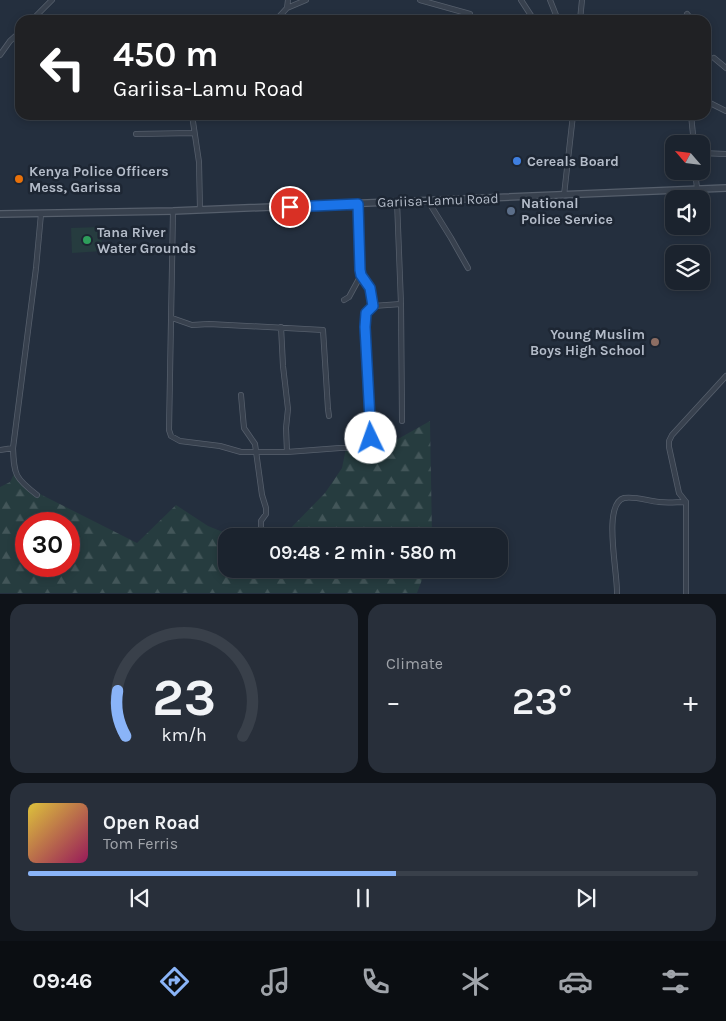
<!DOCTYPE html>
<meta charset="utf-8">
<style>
:root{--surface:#1b232e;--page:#282f3a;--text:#f1f3f6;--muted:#a0a4aa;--line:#39404a;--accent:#8ab4f8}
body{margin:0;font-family:Karla,sans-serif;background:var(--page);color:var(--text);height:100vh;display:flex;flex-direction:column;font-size:19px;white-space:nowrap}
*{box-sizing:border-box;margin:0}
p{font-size:16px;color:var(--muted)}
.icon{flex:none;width:28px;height:28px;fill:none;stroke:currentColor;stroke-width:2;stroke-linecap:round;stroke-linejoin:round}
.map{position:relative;height:594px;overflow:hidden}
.panel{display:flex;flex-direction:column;gap:10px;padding:10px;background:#0f1319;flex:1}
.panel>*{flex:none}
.banner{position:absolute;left:15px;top:15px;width:696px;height:105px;border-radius:15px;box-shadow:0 2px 8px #0003,0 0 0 1px var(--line);background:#202124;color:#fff;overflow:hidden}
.needle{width:32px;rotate:298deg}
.tools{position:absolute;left:665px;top:135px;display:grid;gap:10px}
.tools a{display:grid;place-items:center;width:45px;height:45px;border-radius:10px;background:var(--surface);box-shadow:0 2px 8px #0003,0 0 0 1px var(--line);font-size:25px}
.speed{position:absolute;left:15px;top:512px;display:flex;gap:10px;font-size:25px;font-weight:700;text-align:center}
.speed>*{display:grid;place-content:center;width:65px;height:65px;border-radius:50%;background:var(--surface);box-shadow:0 2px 8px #0003,0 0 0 1px var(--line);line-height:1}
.speed .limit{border:8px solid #d22;background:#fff;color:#111}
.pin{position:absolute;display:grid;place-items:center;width:42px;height:42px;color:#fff;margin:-21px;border:2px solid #fff;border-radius:50%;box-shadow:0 1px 5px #0007}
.me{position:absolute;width:55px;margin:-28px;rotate:357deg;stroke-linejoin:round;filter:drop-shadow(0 0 4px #0008)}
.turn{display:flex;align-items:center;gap:18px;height:105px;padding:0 15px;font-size:22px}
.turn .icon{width:65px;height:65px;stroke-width:2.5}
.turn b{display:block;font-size:35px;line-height:42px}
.big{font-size:38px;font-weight:600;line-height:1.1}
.panel .widget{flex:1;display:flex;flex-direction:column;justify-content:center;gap:8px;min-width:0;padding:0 18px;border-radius:15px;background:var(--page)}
.panel .dial{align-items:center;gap:0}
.dial svg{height:130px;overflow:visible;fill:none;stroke:var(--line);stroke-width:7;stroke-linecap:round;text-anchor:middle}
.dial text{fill:var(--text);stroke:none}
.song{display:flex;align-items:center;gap:15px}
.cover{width:60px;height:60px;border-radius:8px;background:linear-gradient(135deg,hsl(50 70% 55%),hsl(330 70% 35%))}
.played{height:5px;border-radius:2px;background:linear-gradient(90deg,var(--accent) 55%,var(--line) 55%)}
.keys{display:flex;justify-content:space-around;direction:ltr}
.heat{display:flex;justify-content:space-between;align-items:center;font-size:28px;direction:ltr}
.panel .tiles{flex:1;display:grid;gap:10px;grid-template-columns:1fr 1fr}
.widget:last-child{grid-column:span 2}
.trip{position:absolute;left:218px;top:528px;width:290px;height:50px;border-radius:15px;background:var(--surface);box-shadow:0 2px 8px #0003,0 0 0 1px var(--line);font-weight:600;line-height:50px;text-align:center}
.tabs{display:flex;height:80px;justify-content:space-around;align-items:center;background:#0b0e12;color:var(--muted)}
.tabs .icon{width:35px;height:35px}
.tabs .active{color:var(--accent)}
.tabs b{font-size:22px;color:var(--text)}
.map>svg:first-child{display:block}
.forest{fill:url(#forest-firs);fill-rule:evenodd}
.pitch{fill:#263c3f}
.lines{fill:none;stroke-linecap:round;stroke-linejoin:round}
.minor-casing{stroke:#565f6c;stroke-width:6}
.tertiary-casing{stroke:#565f6c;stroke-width:8}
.minor{stroke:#38414e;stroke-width:4.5}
.tertiary{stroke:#38414e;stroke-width:5.5}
.route-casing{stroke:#114b97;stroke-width:12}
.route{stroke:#1a73e8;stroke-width:9}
.shop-dot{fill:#3f7fe0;stroke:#1d2633;stroke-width:2}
.food-dot{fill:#e8710a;stroke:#1d2633;stroke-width:2}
.service-dot{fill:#5c6f8a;stroke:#1d2633;stroke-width:2}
.leisure-dot{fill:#2e9e5b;stroke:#1d2633;stroke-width:2}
.education-dot{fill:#8d6e63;stroke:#1d2633;stroke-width:2}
.labels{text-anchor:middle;stroke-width:5;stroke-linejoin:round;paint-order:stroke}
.poi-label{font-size:14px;font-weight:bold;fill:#b4bcc9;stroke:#1d2633;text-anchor:start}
.street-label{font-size:14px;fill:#b4bcc9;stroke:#1d2633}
</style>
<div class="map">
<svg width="726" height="594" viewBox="0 0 726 594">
<defs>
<pattern id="forest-firs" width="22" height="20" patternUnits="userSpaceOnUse" patternTransform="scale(1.25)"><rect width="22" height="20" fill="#263c3f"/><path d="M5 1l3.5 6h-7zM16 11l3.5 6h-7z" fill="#435659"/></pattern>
</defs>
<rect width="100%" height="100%" fill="#242f3e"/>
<path class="forest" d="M430 421 432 536H283L325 493 342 468 346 448 380 449Z
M14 474 36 492 137 543 176 505 208 526 233 536H226V569H426L417 593H0V487L10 482ZM26 524H69V566H26Z"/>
<path class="pitch" d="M101 227 102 251 72 253 71 228Z"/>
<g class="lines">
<defs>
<path id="minor" d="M420 0 470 14
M521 0 534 20
M550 0 558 20
M287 8 306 0
M687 14 692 20
M32 20 52 0
M276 20 287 8 288 0
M580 20 582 0
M0 55 10 41 20 32
M714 58 726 68
M706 101 726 111
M192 115 199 162 200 210
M691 115 694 144
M136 134 194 133
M701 153 726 154
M695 171 697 188
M564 195 573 115
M428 201 451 238 468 268
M358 204 360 270 361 275 371 288 373 306
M173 211 169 430 171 436 180 441 220 446 241 452H287L340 448H362L368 444 371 438 365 320 366 313 373 306 401 304 397 201
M344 300 349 297 361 275
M401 304 402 421
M172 318 192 325 209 324 323 330 328 409 329 416
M281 327 283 366 288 409 286 428 287 452
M241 395 244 428 255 444 262 495 266 508V514L261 521V528
M0 450 13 448
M37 495C15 478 14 475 13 448L36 268 41 214
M617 594C618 574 602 504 624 498 635 496 648 501 659 502 668 503 677 502 686 502
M686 594V502L679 493 669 447V441L672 435 726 376"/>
<path id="tertiary" d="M0 214 173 211 726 188"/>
</defs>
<use href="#minor" class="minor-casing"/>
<use href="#tertiary" class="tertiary-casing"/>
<use href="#minor" class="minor"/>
<use href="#tertiary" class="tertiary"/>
</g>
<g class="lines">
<defs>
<path id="route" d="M290 207 358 204 360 270 361 275 370 288 373 306 366 313 365 327 371 438"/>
</defs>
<use href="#route" class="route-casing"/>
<use href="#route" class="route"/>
</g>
<circle class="shop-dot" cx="517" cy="161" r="5"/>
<circle class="food-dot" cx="19" cy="179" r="5"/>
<circle class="service-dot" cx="511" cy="211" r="5"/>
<circle class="leisure-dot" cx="87" cy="240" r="5"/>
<circle class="education-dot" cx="655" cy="342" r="5"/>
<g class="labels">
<g class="poi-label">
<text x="527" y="166">Cereals Board</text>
<text x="29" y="176">Kenya Police Officers<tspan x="29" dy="16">Mess, Garissa</tspan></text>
<text x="521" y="208">National<tspan x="521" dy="16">Police Service</tspan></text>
<text x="97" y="237">Tana River<tspan x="97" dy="16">Water Grounds</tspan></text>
<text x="645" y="339" text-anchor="end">Young Muslim<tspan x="645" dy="16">Boys High School</tspan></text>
</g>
<g class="street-label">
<text transform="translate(438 200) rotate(-2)" y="5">Gariisa-Lamu Road</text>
</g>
</g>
</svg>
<div class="tools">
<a><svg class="needle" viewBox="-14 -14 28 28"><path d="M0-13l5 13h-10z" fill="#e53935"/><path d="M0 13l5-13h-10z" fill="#a0a4aa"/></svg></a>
<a><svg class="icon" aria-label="sound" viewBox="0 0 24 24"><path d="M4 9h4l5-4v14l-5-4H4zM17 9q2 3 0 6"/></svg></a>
<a><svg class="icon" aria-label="layers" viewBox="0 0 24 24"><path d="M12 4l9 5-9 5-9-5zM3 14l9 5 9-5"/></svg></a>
</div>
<div class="speed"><div class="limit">30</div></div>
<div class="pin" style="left:290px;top:207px;background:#d93025"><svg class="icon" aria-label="arrive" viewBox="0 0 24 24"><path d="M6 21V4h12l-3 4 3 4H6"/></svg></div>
<svg class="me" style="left:371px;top:438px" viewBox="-20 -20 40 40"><circle r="19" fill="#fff"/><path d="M0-13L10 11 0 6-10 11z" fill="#1a73e8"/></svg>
<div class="trip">09:48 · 2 min · 580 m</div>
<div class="banner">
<div class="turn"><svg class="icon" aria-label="left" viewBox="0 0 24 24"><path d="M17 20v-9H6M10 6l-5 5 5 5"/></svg><div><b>450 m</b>Gariisa-Lamu Road</div></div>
</div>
</div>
<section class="panel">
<div class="tiles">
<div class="widget dial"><svg viewBox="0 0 100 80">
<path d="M14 69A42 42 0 1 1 86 69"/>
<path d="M14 69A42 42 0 0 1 9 41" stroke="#8ab4f8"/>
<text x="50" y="56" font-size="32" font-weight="700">23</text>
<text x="50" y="72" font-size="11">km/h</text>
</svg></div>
<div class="widget"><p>Climate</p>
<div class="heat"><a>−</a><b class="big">23°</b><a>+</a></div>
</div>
<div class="widget">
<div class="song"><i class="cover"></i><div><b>Open Road</b><p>Tom Ferris</p></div></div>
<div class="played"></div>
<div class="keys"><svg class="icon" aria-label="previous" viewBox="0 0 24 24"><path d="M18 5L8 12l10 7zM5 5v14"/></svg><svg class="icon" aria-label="pause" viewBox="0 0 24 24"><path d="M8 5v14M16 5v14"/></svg><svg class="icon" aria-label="next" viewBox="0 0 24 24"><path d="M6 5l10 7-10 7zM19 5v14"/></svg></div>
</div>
</div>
</section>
<nav class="tabs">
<b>09:46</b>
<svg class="icon active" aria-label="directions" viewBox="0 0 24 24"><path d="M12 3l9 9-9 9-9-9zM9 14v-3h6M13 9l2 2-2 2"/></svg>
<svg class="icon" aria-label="music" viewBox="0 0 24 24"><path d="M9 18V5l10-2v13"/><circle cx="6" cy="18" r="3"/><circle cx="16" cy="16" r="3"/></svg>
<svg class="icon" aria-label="phone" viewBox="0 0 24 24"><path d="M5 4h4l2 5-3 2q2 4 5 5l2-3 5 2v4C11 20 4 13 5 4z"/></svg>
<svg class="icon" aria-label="climate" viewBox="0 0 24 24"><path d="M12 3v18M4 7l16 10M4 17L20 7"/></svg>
<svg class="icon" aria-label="car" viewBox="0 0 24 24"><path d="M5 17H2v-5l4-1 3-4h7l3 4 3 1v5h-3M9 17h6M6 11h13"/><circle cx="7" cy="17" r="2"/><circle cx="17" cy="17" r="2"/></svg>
<svg class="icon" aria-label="filters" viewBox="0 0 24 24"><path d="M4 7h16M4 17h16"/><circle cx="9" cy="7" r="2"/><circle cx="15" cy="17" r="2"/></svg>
</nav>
